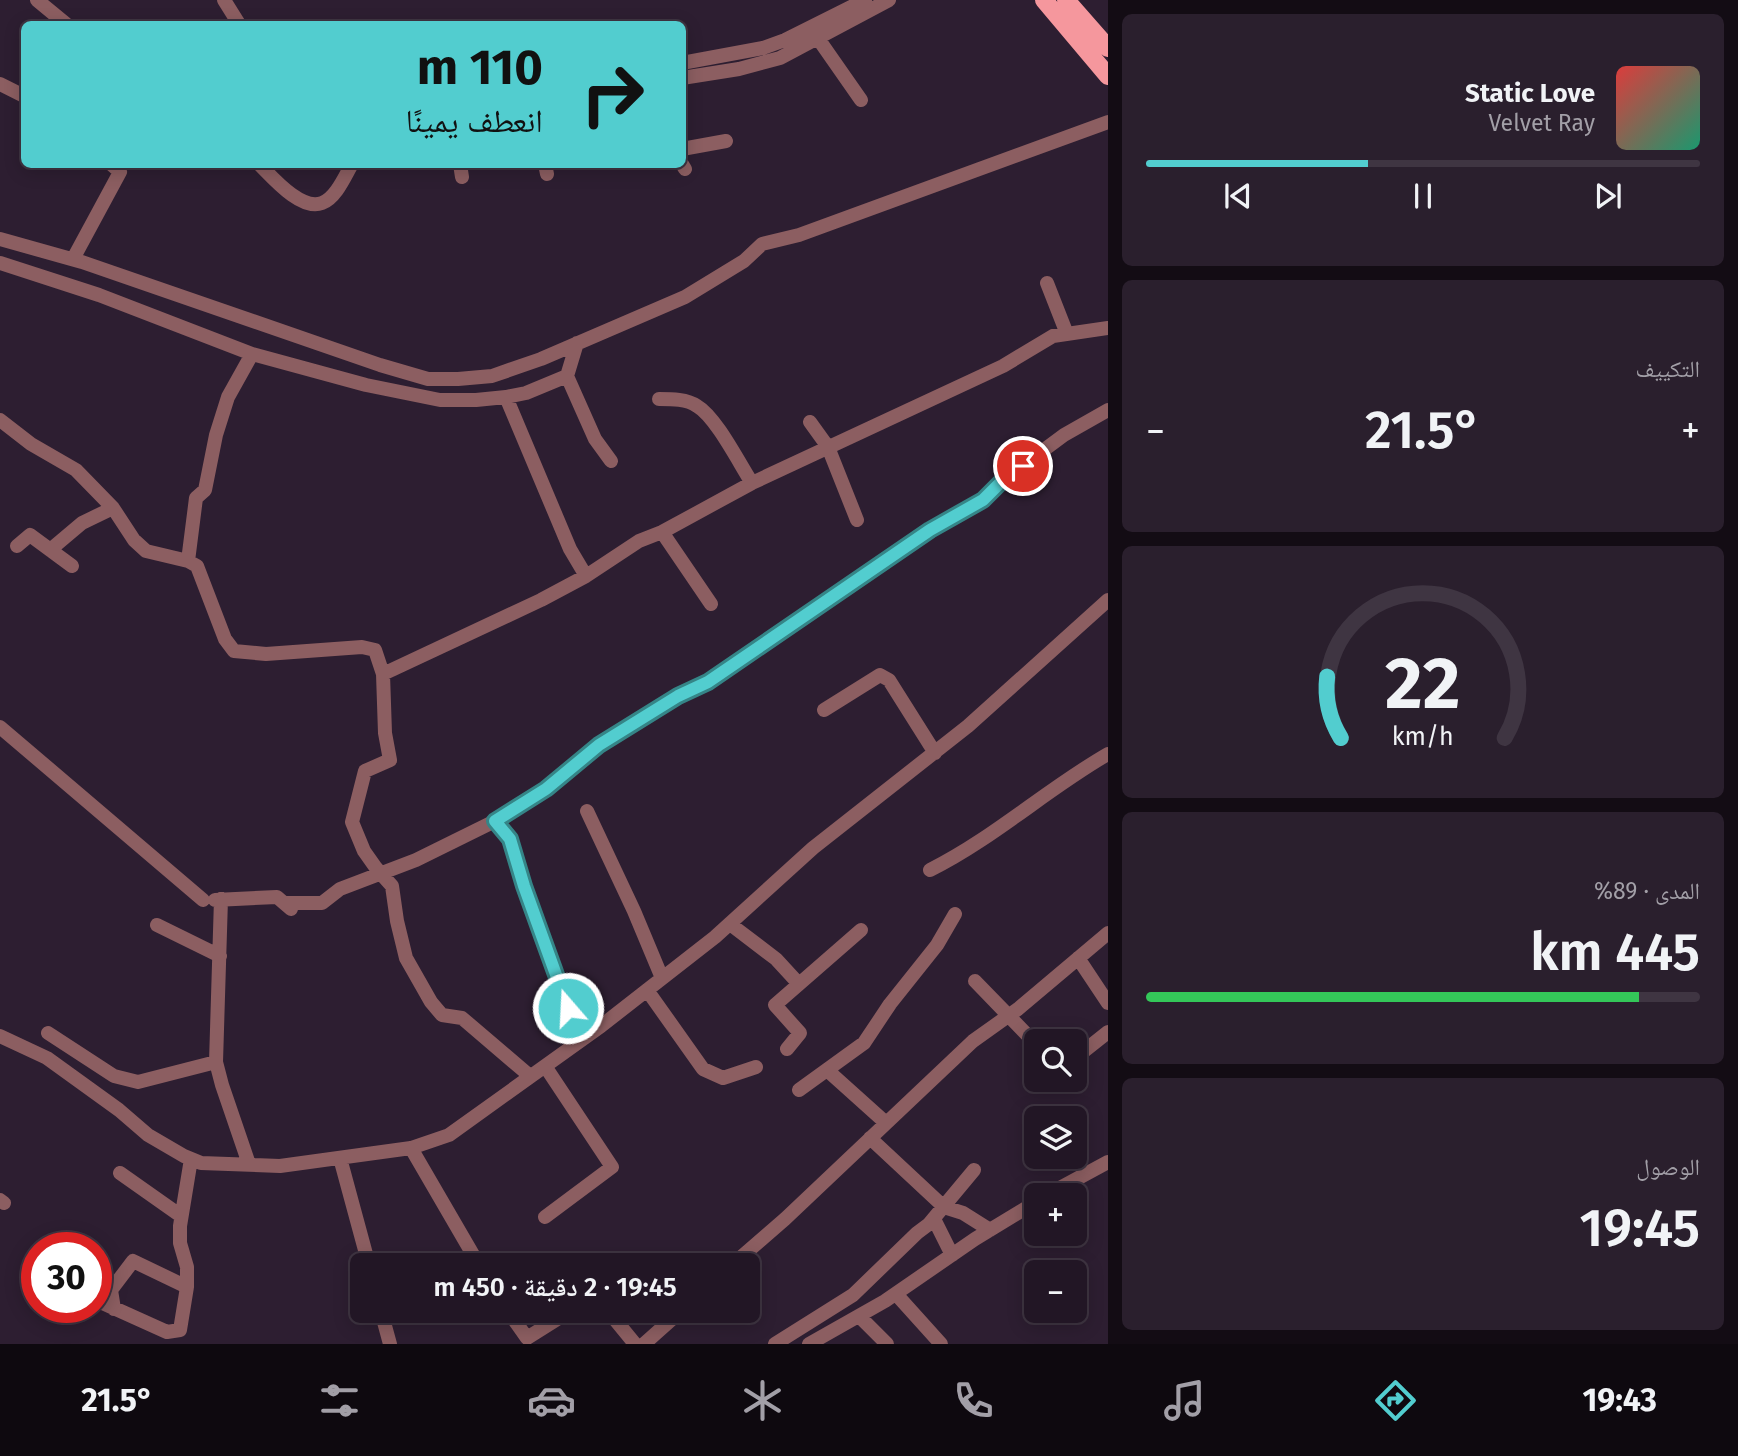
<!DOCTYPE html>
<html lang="ar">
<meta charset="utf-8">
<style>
:root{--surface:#221625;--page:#2a1f2d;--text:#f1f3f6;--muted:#a29fa7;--line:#3f3542;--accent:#52cdcf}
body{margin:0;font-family:"Fira Sans","Noto Naskh Arabic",sans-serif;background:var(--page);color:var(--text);direction:rtl;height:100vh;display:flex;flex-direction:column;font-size:26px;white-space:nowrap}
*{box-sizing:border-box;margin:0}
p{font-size:23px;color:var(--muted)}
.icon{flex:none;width:38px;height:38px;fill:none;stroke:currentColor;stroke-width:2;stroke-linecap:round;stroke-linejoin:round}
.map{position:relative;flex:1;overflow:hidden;direction:ltr}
.details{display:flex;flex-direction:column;gap:14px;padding:14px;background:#130c14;width:630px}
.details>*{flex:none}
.top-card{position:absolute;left:21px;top:21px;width:665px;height:147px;border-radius:10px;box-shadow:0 4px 18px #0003,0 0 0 2px var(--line);direction:rtl;background:#52cdcf;color:#111;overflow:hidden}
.buttons{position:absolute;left:1024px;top:1029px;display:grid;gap:14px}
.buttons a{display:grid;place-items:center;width:63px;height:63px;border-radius:10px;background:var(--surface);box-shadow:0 4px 18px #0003,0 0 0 2px var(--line);font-size:35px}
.speed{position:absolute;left:21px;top:1232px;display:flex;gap:14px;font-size:35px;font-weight:700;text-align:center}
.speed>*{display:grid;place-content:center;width:91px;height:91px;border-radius:50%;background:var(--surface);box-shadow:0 4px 18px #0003,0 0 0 2px var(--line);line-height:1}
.speed .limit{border:10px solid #d22;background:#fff;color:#111}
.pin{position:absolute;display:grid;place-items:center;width:60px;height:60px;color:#fff;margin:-30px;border:4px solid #fff;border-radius:50%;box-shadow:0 2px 7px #0007}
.me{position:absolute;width:77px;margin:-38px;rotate:341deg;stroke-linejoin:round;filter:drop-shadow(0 0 5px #0008)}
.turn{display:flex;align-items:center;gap:24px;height:147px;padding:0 28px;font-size:32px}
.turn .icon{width:91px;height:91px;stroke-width:2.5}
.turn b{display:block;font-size:49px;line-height:60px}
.big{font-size:52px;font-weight:600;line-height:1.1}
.details .tile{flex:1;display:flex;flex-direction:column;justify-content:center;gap:10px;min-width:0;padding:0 24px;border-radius:10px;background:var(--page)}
.details .dial{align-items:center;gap:0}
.dial svg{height:182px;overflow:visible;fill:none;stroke:var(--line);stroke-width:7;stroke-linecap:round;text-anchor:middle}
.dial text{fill:var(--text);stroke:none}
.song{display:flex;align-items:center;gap:21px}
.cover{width:84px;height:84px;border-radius:10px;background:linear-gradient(135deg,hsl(0 70% 55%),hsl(160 70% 35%))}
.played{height:7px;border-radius:4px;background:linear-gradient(90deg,var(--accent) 40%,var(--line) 40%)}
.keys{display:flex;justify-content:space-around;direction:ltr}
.heat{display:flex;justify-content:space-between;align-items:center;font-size:38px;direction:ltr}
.charge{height:10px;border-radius:5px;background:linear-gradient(90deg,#34c759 89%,var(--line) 0)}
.trip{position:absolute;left:350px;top:1253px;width:410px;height:70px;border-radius:10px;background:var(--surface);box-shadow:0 4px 18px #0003,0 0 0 2px var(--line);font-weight:600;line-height:70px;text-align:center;direction:rtl}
.menu{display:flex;height:112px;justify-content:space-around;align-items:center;background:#0e090f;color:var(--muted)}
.menu .icon{width:49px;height:49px}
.menu .current{color:var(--accent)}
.menu b{font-size:32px;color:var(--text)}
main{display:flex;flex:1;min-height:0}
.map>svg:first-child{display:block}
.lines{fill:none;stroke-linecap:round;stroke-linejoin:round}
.minor{stroke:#8c5e61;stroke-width:14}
.major{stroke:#f5979d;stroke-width:18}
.route-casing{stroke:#358587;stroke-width:18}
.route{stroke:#52cdcf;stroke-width:12}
</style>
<main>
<section class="details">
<div class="tile">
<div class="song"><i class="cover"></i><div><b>Static Love</b><p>Velvet Ray</p></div></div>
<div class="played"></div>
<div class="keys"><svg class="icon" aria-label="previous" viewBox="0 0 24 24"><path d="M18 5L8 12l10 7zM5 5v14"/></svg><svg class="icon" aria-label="pause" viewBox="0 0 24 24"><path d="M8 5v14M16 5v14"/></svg><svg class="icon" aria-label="next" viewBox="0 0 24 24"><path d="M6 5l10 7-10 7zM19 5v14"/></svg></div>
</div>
<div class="tile"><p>التكييف</p>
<div class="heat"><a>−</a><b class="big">21.5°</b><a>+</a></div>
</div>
<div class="tile dial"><svg viewBox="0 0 100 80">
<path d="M14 69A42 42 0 1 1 86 69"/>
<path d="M14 69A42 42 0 0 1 8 42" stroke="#52cdcf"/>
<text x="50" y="56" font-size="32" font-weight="700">22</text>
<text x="50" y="72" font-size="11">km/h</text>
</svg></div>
<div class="tile"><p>المدى · 89%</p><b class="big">445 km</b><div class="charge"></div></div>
<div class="tile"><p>الوصول</p><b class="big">19:45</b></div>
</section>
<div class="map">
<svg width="1108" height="1344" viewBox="0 0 1108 1344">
<rect width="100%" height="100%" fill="#2d1e31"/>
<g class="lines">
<path class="minor" d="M37 0 66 24
M224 0 239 24
M817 37 861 100
M682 63 763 48 785 40 865 0
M682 78 739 69 780 58 889 0
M0 84 24 96
M682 149 726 141
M259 164C273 178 301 211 322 203 336 198 345 176 352 164
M460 164 462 177
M545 164 547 174
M682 164 685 169
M0 239 82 262 380 365 428 379H458L492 376 541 359 685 297 744 261 762 244 799 235 1108 122
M73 259 120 172 111 164
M0 263 99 295 252 354 366 385 440 400H476L506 397 526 393 567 376 577 343
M1047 283 1067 334
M567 376 595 439 611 461
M506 397 570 549 586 576
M659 399C672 399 687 399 697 406 716 417 739 463 752 483
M0 420 31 444 76 470 113 508 134 540 146 551 188 561 197 566 225 639 234 651 266 654 362 647 375 650 383 674
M810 422 828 447 857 520
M662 532 711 604
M17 546 30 535 72 566
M50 550 82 523 113 508
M188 561 196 498 205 490 216 435 228 397 252 354
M824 710 880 675 889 680 935 753
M0 727 203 900
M587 811 634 911 662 978
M495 821 510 839 524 886 568 1008 586 1036
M930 870C994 838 1047 789 1108 754
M221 899 216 1062 222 1085 249 1164
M215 900 277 897 291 909
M284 903H322L340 889 416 860 495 821 546 789 599 745 678 696 708 682 930 530 983 500 1002 481 1064 435 1108 410
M730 924 776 959 799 984
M157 925 220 956
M1078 958 1108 1003
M975 981 1036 1044
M647 990 703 1069 723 1078 756 1067
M48 1033 114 1076 138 1082 216 1062
M0 1036 47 1058 119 1110 148 1135 184 1156 201 1163 280 1166 411 1148 449 1135 601 1026 715 937 813 848 968 726 1108 600
M787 1049 800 1033 775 1005 861 930
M1074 1059 1108 1032
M545 1066 612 1167 545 1217
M827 1070 886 1123
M530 1076 462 1018 442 1015 431 1002 406 958 397 921 392 886 376 868 364 851 352 822 365 771 390 760 385 733 383 674 541 600 586 576 639 541 662 532 752 483 1003 366 1053 336 1108 328
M799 1090 864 1043 890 1004 937 945 955 914
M870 1138 944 1207 963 1213 990 1230
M411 1148 479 1265
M340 1158 369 1265
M120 1173 181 1216
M1047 1195 1108 1162
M0 1200 4 1203
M934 1219 952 1255
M732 1265 785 1219 973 1041 1018 1009 1108 933
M896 1294 941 1344
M96 1300 167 1332 180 1330 187 1287V1267L180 1243V1226L191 1159
M114 1309 111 1290 133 1261 187 1287
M381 1311 390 1344
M508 1311 527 1338 562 1316
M608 1311 635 1344
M859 1316 887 1344
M644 1344 681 1311
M775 1344 853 1295 917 1233 929 1224 974 1170
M809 1344 885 1301 975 1239 1036 1202"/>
<path class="major" d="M1044 0 1108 76
M1066 0 1108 48"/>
</g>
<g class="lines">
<defs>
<path id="route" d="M568 1008 524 886 510 839 495 821 546 789 599 745 678 696 708 682 930 530 983 500 1002 481 1023 466"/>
</defs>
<use href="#route" class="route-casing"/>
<use href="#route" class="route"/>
</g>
</svg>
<div class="buttons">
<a><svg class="icon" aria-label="search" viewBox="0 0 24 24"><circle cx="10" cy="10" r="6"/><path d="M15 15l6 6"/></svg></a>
<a><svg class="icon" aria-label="layers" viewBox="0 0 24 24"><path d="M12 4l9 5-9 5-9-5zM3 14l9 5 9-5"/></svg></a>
<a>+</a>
<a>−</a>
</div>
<div class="speed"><div class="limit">30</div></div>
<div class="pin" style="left:1023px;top:466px;background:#d93025"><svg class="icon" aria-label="arrive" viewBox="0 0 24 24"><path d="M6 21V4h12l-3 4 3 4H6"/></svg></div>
<svg class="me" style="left:568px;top:1008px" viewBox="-20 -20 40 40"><circle r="17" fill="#52cdcf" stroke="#fff" stroke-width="3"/><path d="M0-11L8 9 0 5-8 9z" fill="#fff"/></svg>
<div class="trip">19:45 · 2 دقيقة · 450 m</div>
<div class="top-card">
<div class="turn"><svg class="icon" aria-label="right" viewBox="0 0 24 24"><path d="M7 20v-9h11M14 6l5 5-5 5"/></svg><div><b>110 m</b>انعطف يمينًا</div></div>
</div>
</div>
</main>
<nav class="menu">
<b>19:43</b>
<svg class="icon current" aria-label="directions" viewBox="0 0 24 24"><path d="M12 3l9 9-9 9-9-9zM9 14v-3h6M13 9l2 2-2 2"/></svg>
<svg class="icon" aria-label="music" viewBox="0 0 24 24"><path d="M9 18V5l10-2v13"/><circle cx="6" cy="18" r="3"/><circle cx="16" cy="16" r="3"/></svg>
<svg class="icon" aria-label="phone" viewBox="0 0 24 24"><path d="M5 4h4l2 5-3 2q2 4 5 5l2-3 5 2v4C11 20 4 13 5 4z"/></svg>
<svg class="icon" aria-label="climate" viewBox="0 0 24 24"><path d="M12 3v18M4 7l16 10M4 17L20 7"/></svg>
<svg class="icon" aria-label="car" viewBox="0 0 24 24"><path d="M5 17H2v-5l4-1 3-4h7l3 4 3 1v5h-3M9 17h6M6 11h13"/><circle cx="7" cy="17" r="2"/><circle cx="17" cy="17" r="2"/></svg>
<svg class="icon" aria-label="filters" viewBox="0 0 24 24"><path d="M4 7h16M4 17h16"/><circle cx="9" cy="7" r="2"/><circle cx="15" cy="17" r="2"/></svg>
<b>21.5°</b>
</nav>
